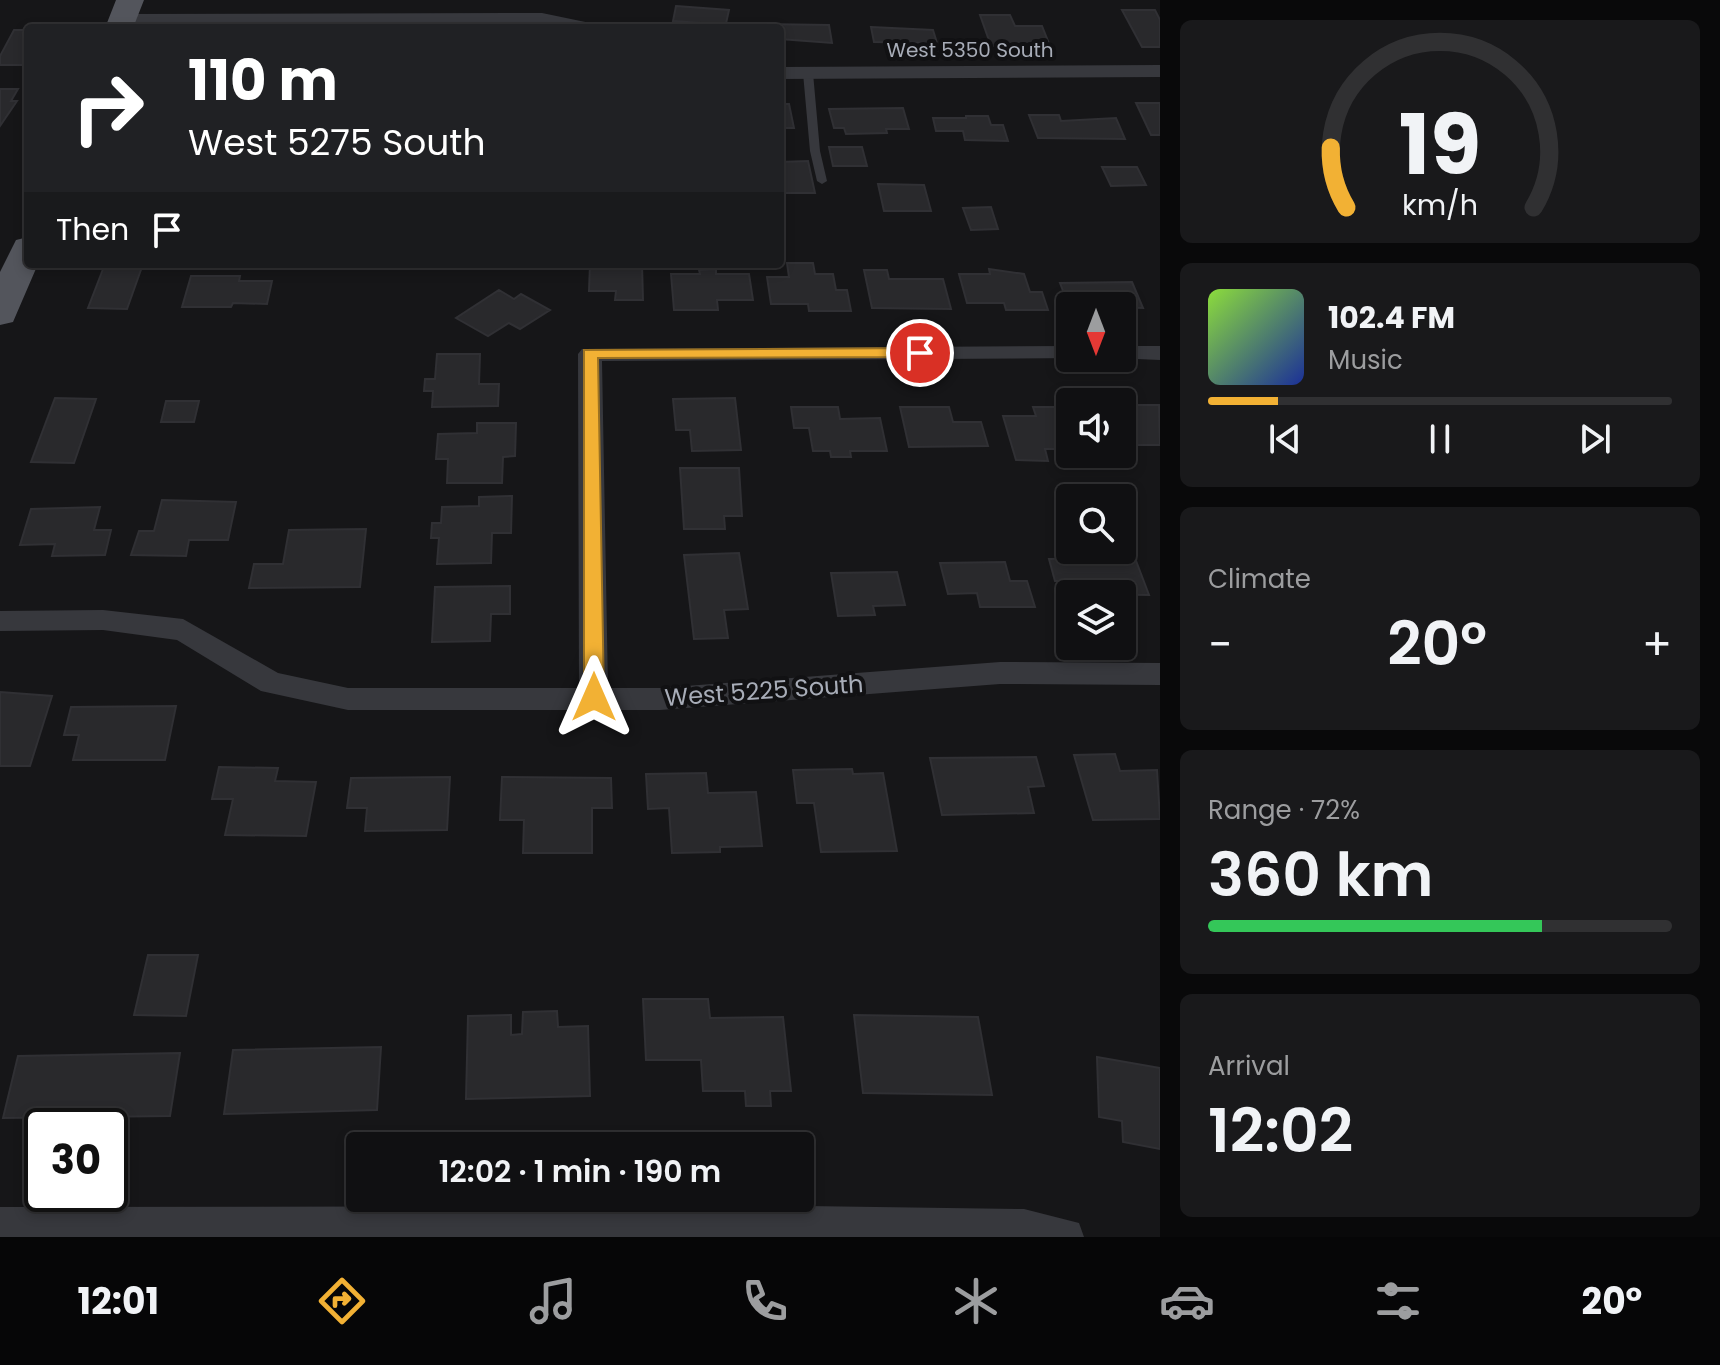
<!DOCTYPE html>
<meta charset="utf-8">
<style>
:root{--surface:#101012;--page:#19191b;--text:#f1f3f6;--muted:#9c9d9f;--line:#303032;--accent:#f2b134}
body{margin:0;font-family:Poppins,sans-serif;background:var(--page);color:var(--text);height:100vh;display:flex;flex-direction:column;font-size:30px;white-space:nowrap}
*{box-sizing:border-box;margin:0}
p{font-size:26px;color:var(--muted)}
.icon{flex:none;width:44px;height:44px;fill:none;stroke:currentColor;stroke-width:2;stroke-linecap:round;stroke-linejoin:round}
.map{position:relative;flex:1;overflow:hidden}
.panel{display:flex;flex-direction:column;gap:20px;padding:20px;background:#09090a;width:560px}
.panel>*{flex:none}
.hud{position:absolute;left:24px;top:24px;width:760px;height:244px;border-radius:8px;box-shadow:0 4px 12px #0003,0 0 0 2px var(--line);background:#202124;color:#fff;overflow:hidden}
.needle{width:52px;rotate:180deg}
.fabs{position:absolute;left:1056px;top:292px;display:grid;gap:16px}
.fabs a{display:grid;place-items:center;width:80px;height:80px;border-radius:8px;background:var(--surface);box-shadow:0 4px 12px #0003,0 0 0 2px var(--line);font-size:40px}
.speed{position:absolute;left:24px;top:1108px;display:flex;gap:16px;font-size:40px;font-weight:700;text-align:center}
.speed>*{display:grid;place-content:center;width:104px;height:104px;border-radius:50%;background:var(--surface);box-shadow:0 4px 12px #0003,0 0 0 2px var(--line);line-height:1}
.speed .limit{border:4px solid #111;border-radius:12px;background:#fff;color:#111}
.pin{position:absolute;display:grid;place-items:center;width:68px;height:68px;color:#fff;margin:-34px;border:4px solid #fff;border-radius:50%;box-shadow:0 2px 8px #0007}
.me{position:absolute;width:88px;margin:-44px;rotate:0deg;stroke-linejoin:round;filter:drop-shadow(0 0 6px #0008)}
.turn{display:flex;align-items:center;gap:28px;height:168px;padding:0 32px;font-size:36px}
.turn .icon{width:104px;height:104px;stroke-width:2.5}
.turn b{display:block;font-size:56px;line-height:68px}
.then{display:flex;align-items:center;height:76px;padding:0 32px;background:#0003;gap:16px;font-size:30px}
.big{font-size:60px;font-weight:600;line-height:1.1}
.panel .widget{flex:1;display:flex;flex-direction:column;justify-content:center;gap:12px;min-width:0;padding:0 28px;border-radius:12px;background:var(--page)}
.panel .dial{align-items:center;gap:0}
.dial svg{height:208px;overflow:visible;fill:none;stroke:var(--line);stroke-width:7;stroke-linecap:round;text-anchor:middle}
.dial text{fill:var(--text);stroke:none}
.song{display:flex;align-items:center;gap:24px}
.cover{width:96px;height:96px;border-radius:12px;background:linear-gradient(135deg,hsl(90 70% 55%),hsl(230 70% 35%))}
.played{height:8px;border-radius:4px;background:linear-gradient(90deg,var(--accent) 15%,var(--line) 15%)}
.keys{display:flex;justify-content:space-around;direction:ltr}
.heat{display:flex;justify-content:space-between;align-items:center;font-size:44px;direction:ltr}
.charge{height:12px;border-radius:6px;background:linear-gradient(90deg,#34c759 72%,var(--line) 0)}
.trip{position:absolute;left:346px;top:1132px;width:468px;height:80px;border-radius:8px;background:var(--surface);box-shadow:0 4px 12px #0003,0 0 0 2px var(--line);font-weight:600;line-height:80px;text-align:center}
.menu{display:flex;height:128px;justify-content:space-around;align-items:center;background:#060607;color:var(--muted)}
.menu .icon{width:56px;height:56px}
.menu .on{color:var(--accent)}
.menu b{font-size:36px;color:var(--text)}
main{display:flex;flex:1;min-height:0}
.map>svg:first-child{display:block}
.building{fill:#29292c;stroke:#303034;stroke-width:2}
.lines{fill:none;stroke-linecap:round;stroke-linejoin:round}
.lane{fill:#37383d;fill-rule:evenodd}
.street{fill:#37383d;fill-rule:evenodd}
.primary{fill:#53555c;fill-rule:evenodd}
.route{fill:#f2b134;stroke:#9d7322;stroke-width:2}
.labels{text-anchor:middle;stroke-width:8;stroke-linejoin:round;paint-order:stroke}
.far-street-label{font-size:20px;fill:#a8adb8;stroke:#111113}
.street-label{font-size:24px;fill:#a8adb8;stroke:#111113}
</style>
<main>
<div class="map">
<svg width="1160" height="1237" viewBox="0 0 1160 1237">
<rect width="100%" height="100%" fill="#161618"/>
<path class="building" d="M676 6 729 10 725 28H699L700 23 673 21Z
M1122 10H1155L1160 20V47H1142Z
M980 15H1010L1015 26H1042L1050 46H991Z
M761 24 829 25 832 43 780 39V28H762Z
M871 27 933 30 937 43 874 42Z
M14 30H28V65H0V56Z
M0 89H18L11 101H17L0 126Z
M1136 103H1160V135H1151Z
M780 104H789L794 128H780Z
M903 108 909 129H886L887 133 846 134 844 128H834L829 109Z
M1029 115H1059L1061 121 1116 118 1125 139 1038 138Z
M966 116H988L991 125H1003L1008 141 965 140 963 131H936L933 118H966Z
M829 147H862L867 166H833Z
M808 161 815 193H785L780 162Z
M1102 167H1137L1146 185 1111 186Z
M878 184 924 185 931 211H884Z
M991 207 998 229 971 230 963 208Z
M787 263H813L815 274H833L836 290H847L851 311H809L808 304H771L767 277H789Z
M105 264H143L127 309 88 308Z
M590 264H642L643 300H615L616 291H589Z
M716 269V274H749L753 300H717L718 310H674L671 274H700L699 270Z
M989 269 1024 274 1030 292H1042L1048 310H1006L1004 303H967L959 274H990Z
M864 270H887L889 279H943L951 309 872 308Z
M191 276H240L239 281H272L267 304 233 303 231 307H182Z
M1132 282 1143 308 1070 306V309L1060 283Z
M499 290 514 299 521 294 550 310 520 329 509 323 488 336 456 318Z
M437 354H480L479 384H499L498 406 432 407 433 391H424L425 379H435Z
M55 398 96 399 74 463 31 462Z
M735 398 741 450 692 451 690 430H676L673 399Z
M166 401H199L194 422H161Z
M1122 405H1159L1160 445H1126L1122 435Z
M791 407H838L840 419 880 418 887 451H850L851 457H831L830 451H813L809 428H794Z
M900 407H949L953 422H981L988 446 909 447Z
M1033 407H1070V449H1045L1048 461 1016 460 1003 416H1036Z
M477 423H516L515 456 503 457 502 483H447L448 459H436L438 434 477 433Z
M680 468H739L742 516H724L725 529H684Z
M512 496 511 533H492L491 563 437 564 439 538H431L432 523H441L442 507 479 506V497Z
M162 500 236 502 228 540H189L186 556 131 555 139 531H154Z
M100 507 94 530H111L105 555 52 556 55 544 20 545 31 509Z
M366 529 360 587 249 588 254 564H283L289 530Z
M739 553 748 609 724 610 728 638 694 639 684 555Z
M1135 558 1149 595 1076 594 1072 581H1055L1049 559Z
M1005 562 1010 581H1027L1035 607H980L977 593 948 594 940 563Z
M897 572 905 605 873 606 875 615 838 616 831 573Z
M510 586V614H491L490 641 432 642 435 587Z
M0 692 52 696 30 766H0Z
M176 706 165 760H73L79 735H64L71 707Z
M1115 754 1120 771 1157 770 1160 819 1093 820 1074 755Z
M1036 757 1044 786 1028 787 1034 813 942 815 930 758Z
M219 767 278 768 275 781 316 782 306 836 225 835 233 799H212Z
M852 769 853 774 883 773 897 851 821 852 814 803H797L793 770Z
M706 773 708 793 756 792 762 846 720 847V852L672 853 669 808 648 809 646 774Z
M450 777 447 830 365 831 367 808H347L351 778Z
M502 777 611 778 612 808H592V853H523L524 820H500Z
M148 955H198L186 1016 134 1015Z
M643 999H708L710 1018 783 1017 791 1091H770L771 1106H746L745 1091H703L701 1060H646Z
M557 1011 558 1027 588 1026 590 1096 466 1099 468 1016 511 1015V1035L522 1034 523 1012Z
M854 1015 978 1017 992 1095 863 1093Z
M381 1047 377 1110 224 1114 233 1050Z
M180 1053 170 1116 3 1118 18 1056Z
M1097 1057 1160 1068V1149L1123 1142 1122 1121 1099 1117Z"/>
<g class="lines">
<path class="lane" d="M808 70 813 73 820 151 827 181 822 184 817 181 810 151 803 73Z"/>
<path class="street" d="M542 13 595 24 598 28H563L542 23 123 24 114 19 123 14Z
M1160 65V77L780 79V67Z
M1070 346V358H1078L602 361 608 688H660L1000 662 1160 663V685L1000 684 660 710H348L261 691 177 640 103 630 0 631V611L103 610 183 619 278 673 348 688H579L578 354 582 349Z
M1122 346H1160V360L1114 358H1122Z
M806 1206 1024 1209 1079 1223 1084 1237H0V1207Z"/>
<path class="primary" d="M116 0H144L133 28H105Z
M28 237V264H38L13 322 0 325V272L16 240Z"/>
</g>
<path class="route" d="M920 348 925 350V357L598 358 604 697 601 702H587L584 697V350Z"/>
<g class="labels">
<g class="far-street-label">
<text x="970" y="57">West 5350 South</text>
</g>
<g class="street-label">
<text transform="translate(764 691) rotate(-4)" y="8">West 5225 South</text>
</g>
</g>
</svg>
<div class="fabs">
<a><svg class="needle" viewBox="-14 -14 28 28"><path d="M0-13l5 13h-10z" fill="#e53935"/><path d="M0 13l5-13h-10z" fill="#9c9d9f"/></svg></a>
<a><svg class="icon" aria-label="sound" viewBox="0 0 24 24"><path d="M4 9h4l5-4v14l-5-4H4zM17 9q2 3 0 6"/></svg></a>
<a><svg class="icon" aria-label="search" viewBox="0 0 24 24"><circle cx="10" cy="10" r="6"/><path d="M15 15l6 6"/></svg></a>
<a><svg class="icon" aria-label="layers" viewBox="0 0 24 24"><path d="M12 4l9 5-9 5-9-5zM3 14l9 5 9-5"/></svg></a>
</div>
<div class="speed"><div class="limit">30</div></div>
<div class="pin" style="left:920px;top:353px;background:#d93025"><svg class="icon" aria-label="arrive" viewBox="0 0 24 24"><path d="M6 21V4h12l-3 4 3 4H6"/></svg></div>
<svg class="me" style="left:594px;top:697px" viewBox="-20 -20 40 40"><path d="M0-17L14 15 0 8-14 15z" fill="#f2b134" stroke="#fff" stroke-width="4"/></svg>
<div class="trip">12:02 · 1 min · 190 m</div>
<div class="hud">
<div class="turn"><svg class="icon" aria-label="right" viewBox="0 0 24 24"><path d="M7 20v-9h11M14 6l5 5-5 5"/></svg><div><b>110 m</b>West 5275 South</div></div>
<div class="then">Then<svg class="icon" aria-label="arrive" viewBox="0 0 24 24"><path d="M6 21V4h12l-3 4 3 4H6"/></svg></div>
</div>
</div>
<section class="panel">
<div class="widget dial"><svg viewBox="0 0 100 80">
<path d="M14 69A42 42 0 1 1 86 69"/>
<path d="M14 69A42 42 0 0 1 8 46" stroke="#f2b134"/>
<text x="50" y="56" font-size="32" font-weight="700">19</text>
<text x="50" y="72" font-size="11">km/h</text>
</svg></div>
<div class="widget">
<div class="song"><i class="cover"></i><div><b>102.4 FM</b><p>Music</p></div></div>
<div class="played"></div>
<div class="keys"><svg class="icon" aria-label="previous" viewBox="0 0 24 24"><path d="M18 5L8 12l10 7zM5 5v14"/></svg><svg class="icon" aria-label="pause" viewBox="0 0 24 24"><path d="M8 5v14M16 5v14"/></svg><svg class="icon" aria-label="next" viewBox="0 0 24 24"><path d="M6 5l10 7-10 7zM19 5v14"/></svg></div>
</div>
<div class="widget"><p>Climate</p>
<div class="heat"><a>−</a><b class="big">20°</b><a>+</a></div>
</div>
<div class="widget"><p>Range · 72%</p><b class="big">360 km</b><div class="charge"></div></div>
<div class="widget"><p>Arrival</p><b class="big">12:02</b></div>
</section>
</main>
<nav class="menu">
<b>12:01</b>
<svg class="icon on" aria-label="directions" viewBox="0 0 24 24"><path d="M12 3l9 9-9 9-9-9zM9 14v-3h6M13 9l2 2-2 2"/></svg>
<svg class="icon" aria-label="music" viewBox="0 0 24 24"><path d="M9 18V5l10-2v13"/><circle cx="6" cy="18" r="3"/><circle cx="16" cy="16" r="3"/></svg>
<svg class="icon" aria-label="phone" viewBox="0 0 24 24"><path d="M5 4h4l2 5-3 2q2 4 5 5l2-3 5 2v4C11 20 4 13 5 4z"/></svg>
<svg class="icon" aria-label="climate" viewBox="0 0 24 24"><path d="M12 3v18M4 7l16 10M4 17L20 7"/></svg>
<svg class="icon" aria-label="car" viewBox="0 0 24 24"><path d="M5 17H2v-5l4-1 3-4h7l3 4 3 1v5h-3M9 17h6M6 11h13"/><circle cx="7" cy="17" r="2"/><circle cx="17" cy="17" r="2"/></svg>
<svg class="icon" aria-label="filters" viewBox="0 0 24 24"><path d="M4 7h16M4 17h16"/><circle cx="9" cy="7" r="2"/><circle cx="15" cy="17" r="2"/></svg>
<b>20°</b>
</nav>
